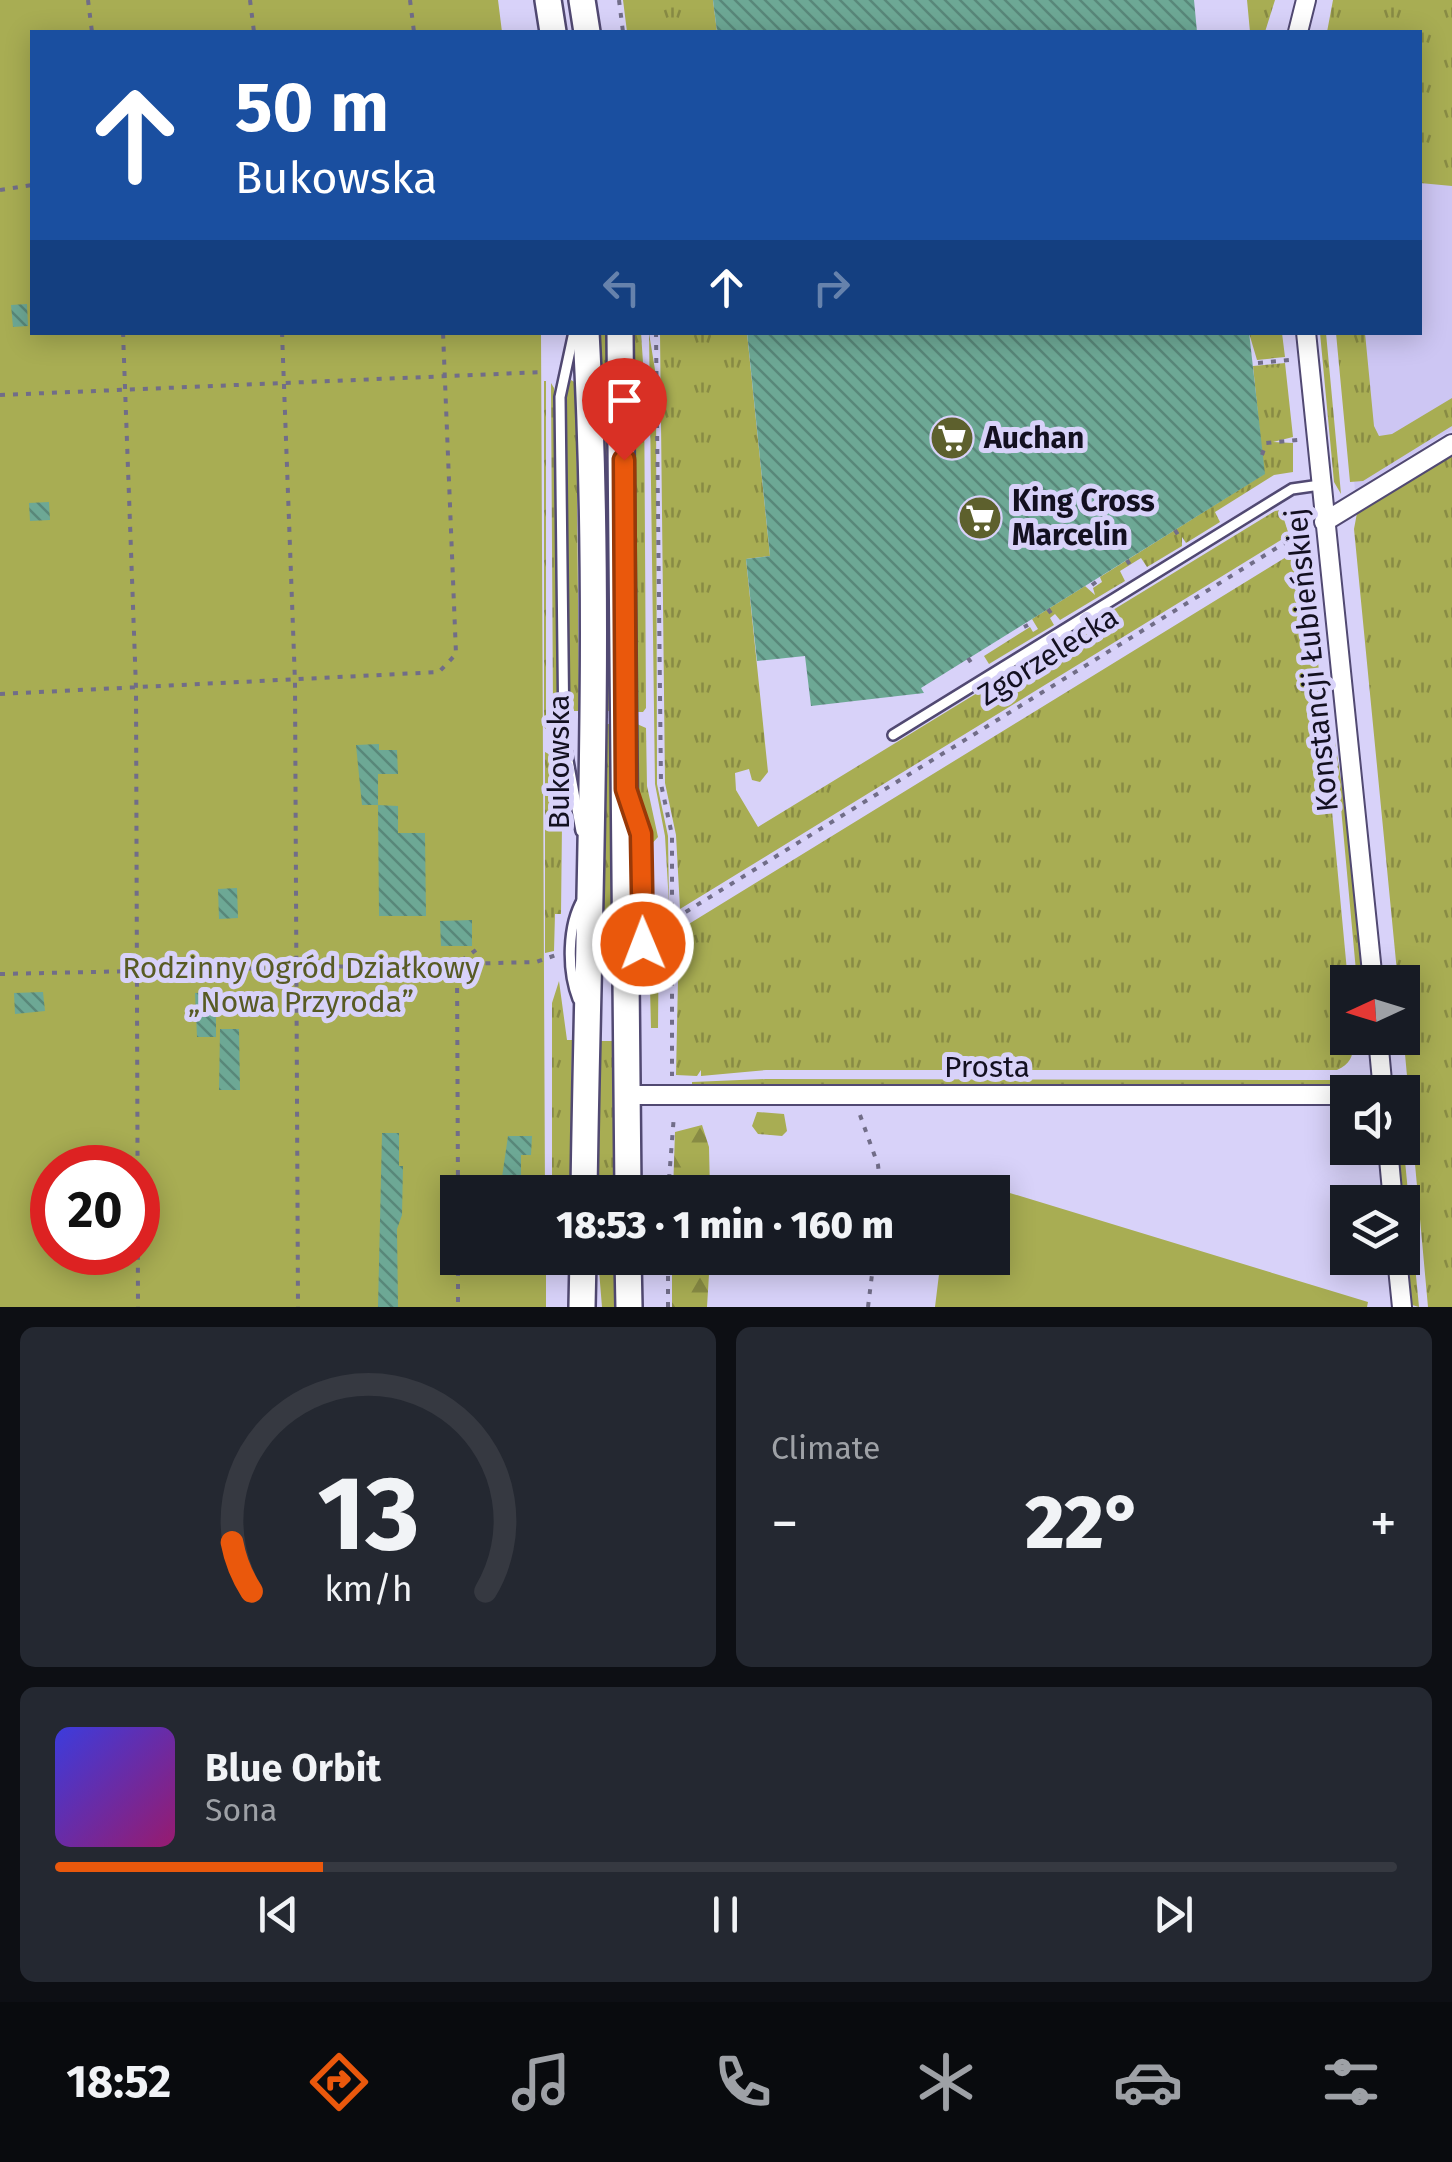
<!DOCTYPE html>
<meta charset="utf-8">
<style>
:root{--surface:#171b24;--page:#242831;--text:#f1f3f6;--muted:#9ea1a6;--line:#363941;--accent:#ea580c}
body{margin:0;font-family:"Fira Sans",sans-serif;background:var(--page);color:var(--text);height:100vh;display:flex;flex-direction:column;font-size:38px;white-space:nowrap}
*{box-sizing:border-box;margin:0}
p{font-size:32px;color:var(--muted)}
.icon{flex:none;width:55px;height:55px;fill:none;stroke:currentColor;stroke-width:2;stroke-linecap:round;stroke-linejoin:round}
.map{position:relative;height:1307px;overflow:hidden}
.details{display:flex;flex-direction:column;gap:20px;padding:20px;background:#0d0f14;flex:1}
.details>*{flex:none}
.top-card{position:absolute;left:30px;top:30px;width:1392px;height:305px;border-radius:0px;box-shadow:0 5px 25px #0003;background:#1a4fa0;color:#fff;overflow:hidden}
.needle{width:65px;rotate:266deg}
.controls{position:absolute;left:1330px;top:965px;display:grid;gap:20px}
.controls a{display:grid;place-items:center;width:90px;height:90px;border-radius:0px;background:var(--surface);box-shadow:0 5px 25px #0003;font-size:50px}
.speed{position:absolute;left:30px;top:1145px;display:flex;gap:20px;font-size:50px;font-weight:700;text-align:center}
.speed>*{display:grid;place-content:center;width:130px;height:130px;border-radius:50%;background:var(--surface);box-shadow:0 5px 25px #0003;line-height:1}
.speed .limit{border:15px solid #d22;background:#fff;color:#111}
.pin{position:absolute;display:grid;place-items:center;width:85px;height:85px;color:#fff;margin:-102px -42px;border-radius:50% 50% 50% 0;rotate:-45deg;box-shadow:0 0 10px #0007}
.pin .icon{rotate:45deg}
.me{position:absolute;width:110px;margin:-55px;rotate:359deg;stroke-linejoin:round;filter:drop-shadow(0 0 8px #0008)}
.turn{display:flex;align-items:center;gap:35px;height:210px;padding:0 40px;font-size:45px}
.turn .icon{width:130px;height:130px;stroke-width:2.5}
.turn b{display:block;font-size:70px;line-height:85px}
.lanes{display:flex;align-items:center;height:95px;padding:0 40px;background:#0003;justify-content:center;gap:50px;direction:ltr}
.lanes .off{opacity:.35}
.big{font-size:75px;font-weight:800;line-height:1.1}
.details .card{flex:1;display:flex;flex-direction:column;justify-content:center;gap:15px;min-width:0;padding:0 35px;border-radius:15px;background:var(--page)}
.details .dial{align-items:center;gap:0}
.dial svg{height:260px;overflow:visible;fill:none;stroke:var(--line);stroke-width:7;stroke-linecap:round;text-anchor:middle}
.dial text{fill:var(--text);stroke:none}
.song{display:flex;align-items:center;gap:30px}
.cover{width:120px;height:120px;border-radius:15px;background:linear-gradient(135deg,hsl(240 70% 55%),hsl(320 70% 35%))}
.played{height:10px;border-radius:5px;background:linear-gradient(90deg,var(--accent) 20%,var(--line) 20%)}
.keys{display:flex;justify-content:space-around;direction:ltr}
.heat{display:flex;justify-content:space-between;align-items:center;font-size:55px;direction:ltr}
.details .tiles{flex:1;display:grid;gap:20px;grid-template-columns:1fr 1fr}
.card:last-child{grid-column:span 2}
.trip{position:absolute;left:440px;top:1175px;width:570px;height:100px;border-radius:0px;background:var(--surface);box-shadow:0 5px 25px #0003;font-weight:800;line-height:100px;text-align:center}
.tabs{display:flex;height:160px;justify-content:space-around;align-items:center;background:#090b0e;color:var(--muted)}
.tabs .icon{width:70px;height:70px}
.tabs .current{color:var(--accent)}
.tabs b{font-size:45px;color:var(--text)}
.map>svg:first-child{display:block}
.built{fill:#cdc6f3}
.grass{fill:url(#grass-tufts)}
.forest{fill:url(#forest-firs)}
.garden{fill:#a8ad53;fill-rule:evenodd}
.building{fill:url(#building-back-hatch)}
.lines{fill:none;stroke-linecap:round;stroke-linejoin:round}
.lane-casing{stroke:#514972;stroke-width:14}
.street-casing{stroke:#514972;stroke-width:22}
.secondary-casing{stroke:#514972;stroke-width:30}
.path{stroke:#716d88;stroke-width:4;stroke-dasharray:5 8;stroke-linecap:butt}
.lane{stroke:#fff;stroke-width:9}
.street{stroke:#fff;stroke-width:18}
.secondary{stroke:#fff;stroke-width:25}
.route-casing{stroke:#983908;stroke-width:25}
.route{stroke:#ea580c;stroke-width:18}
.labels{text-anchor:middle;stroke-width:10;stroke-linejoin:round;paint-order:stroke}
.poi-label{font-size:30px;font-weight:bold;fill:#131020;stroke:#d8d2f9;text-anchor:start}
.street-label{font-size:30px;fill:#131020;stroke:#d8d2f9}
.park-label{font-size:30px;fill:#585b24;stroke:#d8d2f9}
</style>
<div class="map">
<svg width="1452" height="1307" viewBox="0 0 1452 1307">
<defs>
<pattern id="grass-tufts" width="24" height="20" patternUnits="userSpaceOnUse" patternTransform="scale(2.5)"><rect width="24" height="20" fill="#a8ad53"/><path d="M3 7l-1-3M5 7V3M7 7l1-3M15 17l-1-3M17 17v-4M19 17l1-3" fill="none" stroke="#888b44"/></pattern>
<pattern id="forest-firs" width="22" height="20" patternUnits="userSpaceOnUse" patternTransform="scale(2.5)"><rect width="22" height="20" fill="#a8ad53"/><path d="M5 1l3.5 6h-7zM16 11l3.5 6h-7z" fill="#888b44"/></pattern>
<pattern id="building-back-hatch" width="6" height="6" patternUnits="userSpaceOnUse" patternTransform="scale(2.5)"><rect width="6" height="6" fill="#6da895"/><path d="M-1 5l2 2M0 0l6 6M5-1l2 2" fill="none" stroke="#588779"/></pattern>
</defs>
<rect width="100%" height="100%" fill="#d8d2f9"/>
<path class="built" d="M1452 0V430L1355 490 1340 333 1420 332V32H1330Z"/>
<path class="grass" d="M623 0H713L717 32H627Z
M1247 0H1275L1265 32H1250Z
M1333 0H1452V186L1420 183V32H1327Z
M596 333H608L614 711H602Z
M630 333H641L644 377 646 708 643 712H637Z
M649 333 656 376 657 784 668 836 669 904 665 836 655 784Z
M660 333H747L770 556 746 559 768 772 760 782 752 780 749 769 735 773 736 790 758 827 1275 511 1281 510 1289 535 680 909 676 835 665 783Z
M1249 333H1282L1285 357 1257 360Z
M1320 333H1326L1341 494 1334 482Z
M1336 333H1365L1374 426 1379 436 1392 434 1452 398V426L1363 481 1350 482Z
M1285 363 1293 437 1273 442 1293 443V472L1274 475 1215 512 1220 522 1186 543 1182 537V546L1147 567 1141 558 1120 571 1125 581 1060 620 1055 614 1050 618 1054 625 989 664 984 656 1030 627 1033 632 1038 629 1032 619 1085 586 1095 595 1093 588 1102 582 1100 577 1264 474 1253 366Z
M571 380 576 383 579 711H570L565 392Z
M544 381H546V729L544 727Z
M551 383 554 388 559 710 553 708Z
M1452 456V1307H1428L1403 1032 1402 982H1398L1354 529 1357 513Z
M1296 551 1309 565 1348 982V1038H1353C1354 1054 1352 1063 1337 1070H766L701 1076V1070L697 1076 676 1075 679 930Z
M602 724H614L615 973H599Z
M637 724 646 728 647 786 658 837 648 848 637 787Z
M1335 742 1347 818 1363 982H1357Z
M545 752 554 757 562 824 561 914H555L554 951 545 953Z
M648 907 659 917 658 1028H651Z
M559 981 567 1040H572L570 1192H552V1003Z
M600 1041H613L614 1192H598Z
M1352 1075 1356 1076 1334 1086 692 1085V1082L766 1079 1334 1080Z
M757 1112 784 1114 787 1131 782 1136 758 1134 752 1126Z
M1403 1139V1140L1419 1307 1412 1305 1398 1148H1402Z
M598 1258H615V1307H602Z"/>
<path class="forest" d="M702 1125 709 1147 710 1192H673L675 1132Z
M672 1258H710L707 1307H672Z"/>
<path class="garden" d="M0 0H498L502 32H32V332L541 333 545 1192H458V1258H546V1307H0ZM52 1168H138V1252H52Z
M951 1175 1368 1302 1367 1307H935L941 1258H992V1192H949Z"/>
<path class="building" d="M713 0H1194L1197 32H717Z
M27 304 28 326 13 327 11 305Z
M747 332H1249L1265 474 921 688 924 693 811 706 805 656 757 661 746 559 770 556Z
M49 502 50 520 30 521 29 503Z
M379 744V750H397L398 774H378V805H362L356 745Z
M378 805 398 806V833H425L426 916H379Z
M237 888 238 918 219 919 218 889Z
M472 920V946H441L440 921Z
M43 992 45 1011 15 1014 14 993Z
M216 992V1037H197L195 993Z
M220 1029H239L240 1090H219Z
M382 1133H399V1166H403L402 1215 397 1229 398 1307H378Z
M508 1136H532L531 1155H521V1190L500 1191Z"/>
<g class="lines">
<defs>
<path id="lane" d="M574 332 560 397 564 739 581 831
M893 735 1292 489 1320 485
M633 811C649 856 649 923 636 969
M578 999C567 971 567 925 583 899"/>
<path id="street" d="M1298 32 1306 0
M1306 332 1373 982
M1324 522 1452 444
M1378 1038 1383 1092
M627 1095H1348
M1388 1148 1393 1202
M1397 1258 1402 1307"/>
<path id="secondary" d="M548 0 553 32
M582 0 587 32
M620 332 628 1192
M584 1192C588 906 602 619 586 332
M628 1258 629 1307
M582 1307 583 1258"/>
</defs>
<use href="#lane" class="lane-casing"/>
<use href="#street" class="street-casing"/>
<use href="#secondary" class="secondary-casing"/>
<path class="path" d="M88 0 92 32
M250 0 254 32
M410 0 414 32
M619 0 623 32
M0 190 32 185
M123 332 136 688 138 1307
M282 332 295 682 298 1307
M656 332 661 784 672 835V1076
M1258 363 1290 360
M0 395 544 372
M1262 455 1266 443 1298 440
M1175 530 1180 538
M1127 560 1130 565
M1092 585 1096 582
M1048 609 1053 616
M1024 627 1028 625
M968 658 972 664
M0 694 439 672 456 654 443 332
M673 914 684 913 1309 528
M476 950 457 964 536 962 556 955
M0 974 457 964 458 1192
M860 1115 878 1165 881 1192
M668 1192 674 1115
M458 1258V1307
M668 1307V1258
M868 1307 874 1258"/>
<use href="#lane" class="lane"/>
<use href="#street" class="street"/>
<use href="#secondary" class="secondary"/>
</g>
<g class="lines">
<defs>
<path id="route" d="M624 460 626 789 641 834 643 944"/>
</defs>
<use href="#route" class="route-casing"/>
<use href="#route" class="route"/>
</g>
<defs>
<symbol id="supermarket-disc" viewBox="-11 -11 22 22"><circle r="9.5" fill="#5d602d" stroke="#d8d2f9"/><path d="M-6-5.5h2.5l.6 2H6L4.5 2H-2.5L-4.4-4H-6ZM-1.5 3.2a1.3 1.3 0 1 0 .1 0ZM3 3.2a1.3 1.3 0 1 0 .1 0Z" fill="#fff"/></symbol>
</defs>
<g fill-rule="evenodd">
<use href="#supermarket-disc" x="927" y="413" width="50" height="50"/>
<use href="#supermarket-disc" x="955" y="493" width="50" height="50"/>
</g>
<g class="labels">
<g class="poi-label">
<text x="984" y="448">Auchan</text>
<text x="1012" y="511">King Cross<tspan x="1012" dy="34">Marcelin</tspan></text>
</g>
<g class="street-label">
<text transform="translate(1048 656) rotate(-32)" y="10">Zgorzelecka</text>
<text transform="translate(1312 660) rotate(-96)" y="10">Konstancji Łubieńskiej</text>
<text transform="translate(559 762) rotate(-90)" y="10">Bukowska</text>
<text x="987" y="1077">Prosta</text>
</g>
<g class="park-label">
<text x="301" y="978">Rodzinny Ogród Działkowy<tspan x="301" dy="34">„Nowa Przyroda”</tspan></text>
</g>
</g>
</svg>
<div class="controls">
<a><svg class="needle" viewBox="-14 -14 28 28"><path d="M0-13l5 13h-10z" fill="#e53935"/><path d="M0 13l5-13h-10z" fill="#9ea1a6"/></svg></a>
<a><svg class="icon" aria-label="sound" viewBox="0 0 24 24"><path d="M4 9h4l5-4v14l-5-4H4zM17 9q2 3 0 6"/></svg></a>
<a><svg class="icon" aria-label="layers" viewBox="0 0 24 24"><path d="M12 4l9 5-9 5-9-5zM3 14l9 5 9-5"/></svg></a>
</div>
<div class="speed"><div class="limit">20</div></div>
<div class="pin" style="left:624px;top:460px;background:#d93025"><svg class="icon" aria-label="arrive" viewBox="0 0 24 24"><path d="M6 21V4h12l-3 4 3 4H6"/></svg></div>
<svg class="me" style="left:643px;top:944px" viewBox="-20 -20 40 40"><circle r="17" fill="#ea580c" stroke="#fff" stroke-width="3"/><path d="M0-11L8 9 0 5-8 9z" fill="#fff"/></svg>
<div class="trip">18:53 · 1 min · 160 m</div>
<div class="top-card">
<div class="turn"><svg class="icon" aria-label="ahead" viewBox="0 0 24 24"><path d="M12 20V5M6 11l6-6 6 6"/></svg><div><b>50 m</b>Bukowska</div></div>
<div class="lanes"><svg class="icon off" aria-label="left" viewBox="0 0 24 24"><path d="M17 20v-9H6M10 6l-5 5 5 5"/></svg><svg class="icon" aria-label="ahead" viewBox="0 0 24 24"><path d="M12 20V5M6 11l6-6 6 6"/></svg><svg class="icon off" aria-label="right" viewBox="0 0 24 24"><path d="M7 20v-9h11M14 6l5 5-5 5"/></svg></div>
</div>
</div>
<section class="details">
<div class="tiles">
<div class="card dial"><svg viewBox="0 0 100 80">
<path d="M14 69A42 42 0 1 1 86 69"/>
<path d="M14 69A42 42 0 0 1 8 54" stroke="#ea580c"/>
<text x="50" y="56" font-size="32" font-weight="700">13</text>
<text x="50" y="72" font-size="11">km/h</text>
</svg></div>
<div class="card"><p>Climate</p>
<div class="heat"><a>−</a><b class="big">22°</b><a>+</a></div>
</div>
<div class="card">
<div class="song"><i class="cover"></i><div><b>Blue Orbit</b><p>Sona</p></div></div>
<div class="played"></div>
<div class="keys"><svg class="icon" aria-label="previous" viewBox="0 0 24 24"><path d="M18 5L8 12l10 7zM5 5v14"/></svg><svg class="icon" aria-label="pause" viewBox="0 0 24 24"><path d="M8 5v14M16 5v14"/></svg><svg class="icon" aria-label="next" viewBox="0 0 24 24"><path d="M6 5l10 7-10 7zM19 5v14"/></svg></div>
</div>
</div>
</section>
<nav class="tabs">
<b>18:52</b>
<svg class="icon current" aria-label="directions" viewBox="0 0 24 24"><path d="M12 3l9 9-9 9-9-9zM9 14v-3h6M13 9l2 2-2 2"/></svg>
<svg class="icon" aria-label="music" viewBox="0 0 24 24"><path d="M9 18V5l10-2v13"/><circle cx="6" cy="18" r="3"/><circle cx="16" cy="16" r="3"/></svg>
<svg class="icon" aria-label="phone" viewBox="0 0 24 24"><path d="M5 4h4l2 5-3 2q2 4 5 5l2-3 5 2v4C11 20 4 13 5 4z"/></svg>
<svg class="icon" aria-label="climate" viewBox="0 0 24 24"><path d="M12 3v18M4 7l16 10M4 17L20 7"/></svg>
<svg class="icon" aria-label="car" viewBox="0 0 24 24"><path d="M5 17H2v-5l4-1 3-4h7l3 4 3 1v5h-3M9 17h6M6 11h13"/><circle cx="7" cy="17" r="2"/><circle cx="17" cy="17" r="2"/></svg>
<svg class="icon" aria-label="filters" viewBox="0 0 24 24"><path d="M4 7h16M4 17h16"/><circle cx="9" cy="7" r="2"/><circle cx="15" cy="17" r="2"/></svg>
</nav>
